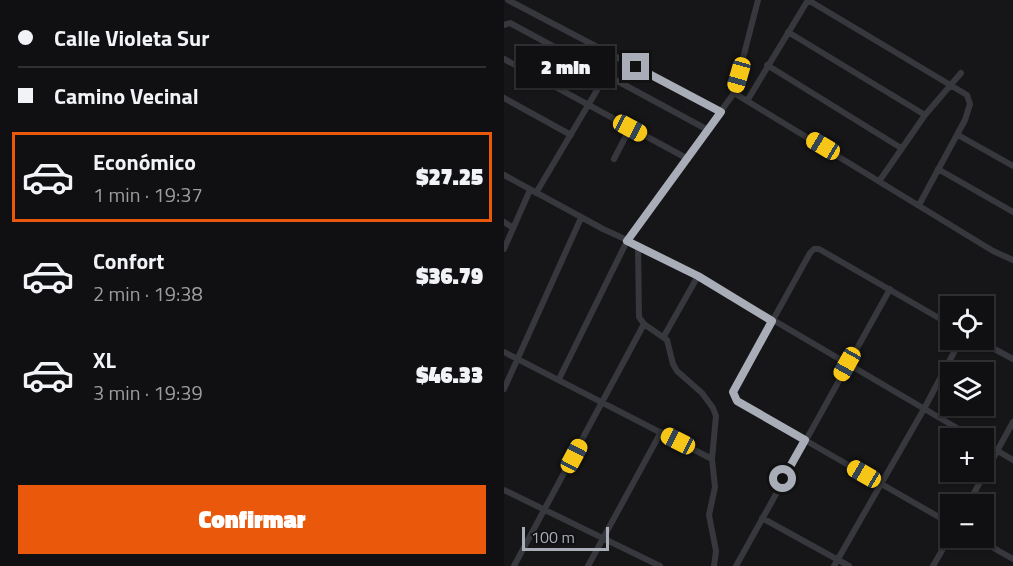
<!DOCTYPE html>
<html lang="es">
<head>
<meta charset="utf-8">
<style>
	body { margin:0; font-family:"Titillium Web",sans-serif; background:#1e1e20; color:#f1f3f6; height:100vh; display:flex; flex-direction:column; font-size:22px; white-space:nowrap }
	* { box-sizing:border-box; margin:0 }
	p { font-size:20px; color:#9c9d9f }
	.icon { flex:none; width:33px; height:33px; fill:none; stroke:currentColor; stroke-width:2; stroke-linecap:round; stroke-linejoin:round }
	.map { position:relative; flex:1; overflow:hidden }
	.details { display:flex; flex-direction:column; background:#101012; width:504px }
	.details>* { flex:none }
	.banner { display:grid; align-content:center; height:132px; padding:0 18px; background:#101012 }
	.tools { position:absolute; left:436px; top:296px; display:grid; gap:12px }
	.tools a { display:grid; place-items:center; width:54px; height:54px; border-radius:0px; background:#101012; box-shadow:0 2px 4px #0004,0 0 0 2px #303032; font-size:30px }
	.scale { position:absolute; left:18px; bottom:15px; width:87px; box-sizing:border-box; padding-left:6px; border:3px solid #a8adb8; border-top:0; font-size:16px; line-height:21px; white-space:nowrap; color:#a8adb8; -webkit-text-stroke:4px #111113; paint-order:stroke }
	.end { position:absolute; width:27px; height:27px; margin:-14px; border:8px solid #a8adb8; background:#111; box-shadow:0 0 0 3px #111 }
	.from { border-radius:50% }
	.bubble { position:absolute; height:42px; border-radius:0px; background:#101012; box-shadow:0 2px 4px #0004,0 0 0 2px #303032; font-size:20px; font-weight:800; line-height:42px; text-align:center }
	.car { position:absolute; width:18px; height:36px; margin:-18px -9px; border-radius:8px; box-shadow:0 0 4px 2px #0007; background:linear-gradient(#f5c518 24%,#345 0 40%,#f5c518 0 76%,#345 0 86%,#f5c518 0) }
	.banner b { display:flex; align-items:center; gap:21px; height:57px; font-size:22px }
	.banner b+b { border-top:2px solid #303032 }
	.banner i { width:15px; height:15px; background:#f1f3f6 }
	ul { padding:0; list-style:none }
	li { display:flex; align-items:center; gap:18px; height:90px; margin:0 12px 9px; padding:0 6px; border:3px solid transparent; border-radius:0px }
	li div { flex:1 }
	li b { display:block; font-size:22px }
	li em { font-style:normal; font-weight:800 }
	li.on { border-color:#ea580c }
	li>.icon { width:54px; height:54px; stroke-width:1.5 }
	.button { display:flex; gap:12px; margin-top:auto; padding:12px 18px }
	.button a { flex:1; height:69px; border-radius:0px; background:#ea580c; color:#fff; font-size:24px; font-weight:800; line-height:69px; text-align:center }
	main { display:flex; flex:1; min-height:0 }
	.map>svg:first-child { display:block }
</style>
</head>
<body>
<main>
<section class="details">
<div class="banner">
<b><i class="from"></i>Calle Violeta Sur</b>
<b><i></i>Camino Vecinal</b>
</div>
<ul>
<li class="on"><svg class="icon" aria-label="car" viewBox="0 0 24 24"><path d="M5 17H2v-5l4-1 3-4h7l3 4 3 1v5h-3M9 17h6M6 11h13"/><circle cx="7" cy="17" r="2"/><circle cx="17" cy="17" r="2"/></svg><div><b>Económico</b><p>1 min · 19:37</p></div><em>$27.25</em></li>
<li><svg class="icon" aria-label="car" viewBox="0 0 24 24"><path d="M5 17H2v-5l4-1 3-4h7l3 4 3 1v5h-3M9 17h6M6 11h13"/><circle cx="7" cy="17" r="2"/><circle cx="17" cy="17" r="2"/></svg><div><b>Confort</b><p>2 min · 19:38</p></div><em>$36.79</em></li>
<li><svg class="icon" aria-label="car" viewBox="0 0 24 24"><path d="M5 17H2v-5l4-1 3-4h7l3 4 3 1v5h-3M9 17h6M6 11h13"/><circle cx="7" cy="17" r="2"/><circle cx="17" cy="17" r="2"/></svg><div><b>XL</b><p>3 min · 19:39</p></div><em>$46.33</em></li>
</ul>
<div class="button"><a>Confirmar</a></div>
</section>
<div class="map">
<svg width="509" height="566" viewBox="0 0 509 566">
	<rect width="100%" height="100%" fill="#161618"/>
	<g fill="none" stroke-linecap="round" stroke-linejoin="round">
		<path stroke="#37383d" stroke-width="6" d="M4,0l213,112
			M304,0l159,95 3,9 -5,16 -46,85
			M0,25l6,-2 198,107
			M284,32l137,83
			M0,59l184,100
			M263,65l134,83
			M230,93l259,158 20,9
			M0,98l67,37
			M243,101l61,-101
			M454,135l55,31
			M110,159l16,-31
			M434,169l75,43
			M0,175l99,54 35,16 60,31 276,162
			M376,180l45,-65 36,-42
			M32,193l70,-118
			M0,222l9,6
			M134,245l1,72 5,7 23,16 6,24 4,7 25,22 11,15 3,8 -4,43 3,28 -6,28 7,36 -2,15
			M0,249l26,-59
			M447,325l-132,-76h-5l-4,4 -77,139 4,9 214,123
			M160,336l34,-60
			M472,339l37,20
			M0,352l208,107
			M55,379l68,-138 107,-148 24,-93
			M0,389l77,-171
			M480,443l29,17
			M0,490l156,76
			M464,504l45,-82
			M258,518l87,48
			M470,537l39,22
			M10,566l130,-242
			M84,566l73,-134
			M232,566l154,-277
			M330,566l90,-157 37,-70
			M429,566l18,-31"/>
	</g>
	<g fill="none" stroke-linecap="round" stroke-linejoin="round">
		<path stroke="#a8adb8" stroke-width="8" d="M132,67l85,45 -94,129 71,35 74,45 -39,71 4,9 68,39 -22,39"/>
	</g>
</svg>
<div class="tools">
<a><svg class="icon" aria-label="locate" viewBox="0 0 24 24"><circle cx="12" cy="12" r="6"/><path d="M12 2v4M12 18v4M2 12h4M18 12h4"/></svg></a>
<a><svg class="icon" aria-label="layers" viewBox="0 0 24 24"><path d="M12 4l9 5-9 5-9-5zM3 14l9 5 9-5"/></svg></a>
<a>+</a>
<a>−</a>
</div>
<div class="scale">100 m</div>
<i class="end from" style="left:279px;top:479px"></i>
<i class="end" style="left:132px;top:67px"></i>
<div class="bubble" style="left:12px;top:46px;width:99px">2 min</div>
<i class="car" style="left:235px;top:75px;rotate:196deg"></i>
<i class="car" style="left:126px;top:128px;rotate:118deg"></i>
<i class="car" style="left:319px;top:146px;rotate:301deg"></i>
<i class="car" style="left:343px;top:364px;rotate:209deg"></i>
<i class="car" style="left:174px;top:441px;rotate:297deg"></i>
<i class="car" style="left:70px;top:456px;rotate:28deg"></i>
<i class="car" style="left:360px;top:474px;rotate:300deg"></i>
</div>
</main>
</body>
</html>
